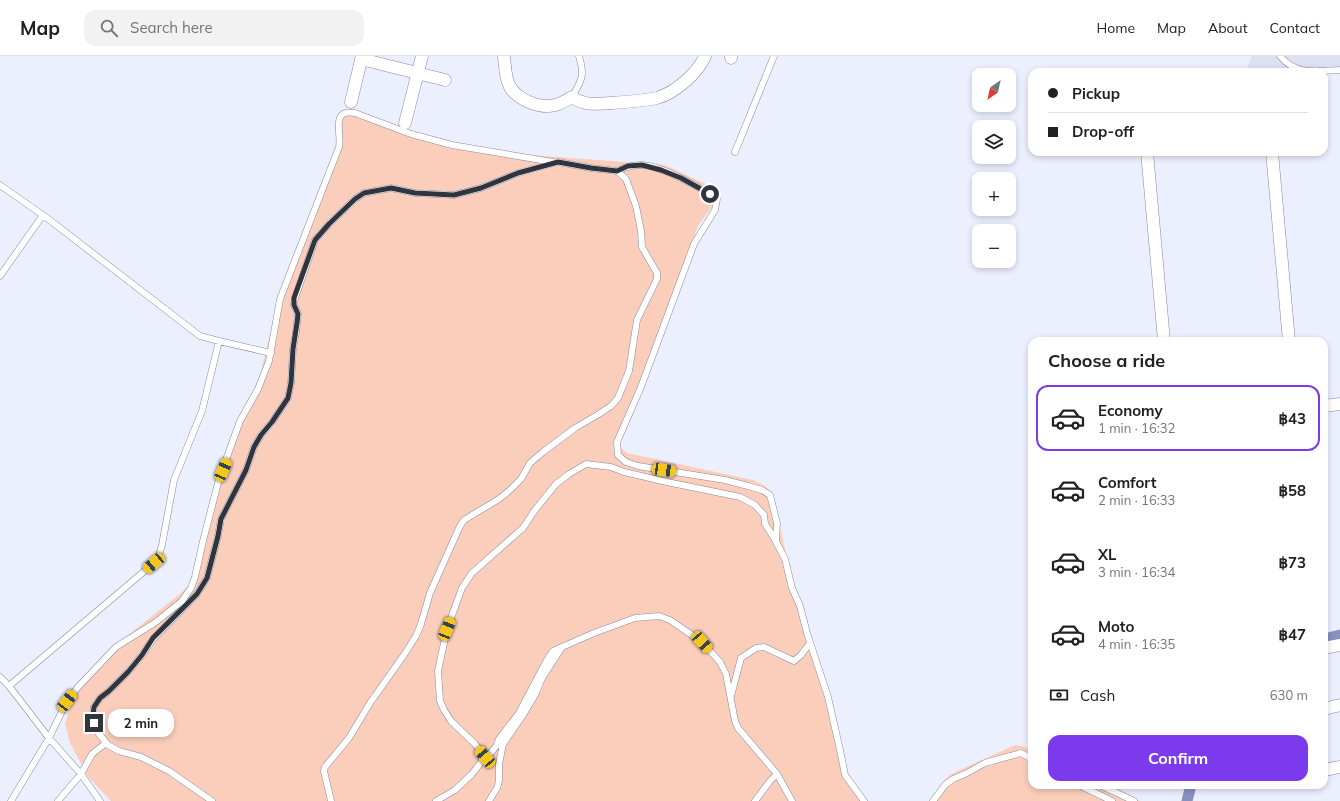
<!DOCTYPE html>
<html lang="en">
<head>
<meta charset="utf-8">
<style>
	body { margin:0; font-family:Mulish,sans-serif; background:#f2f2f2; color:#202124; height:100vh; display:flex; flex-direction:column; font-size:15px; white-space:nowrap }
	* { box-sizing:border-box; margin:0 }
	p { font-size:13px; color:#757577 }
	.icon { flex:none; width:22px; height:22px; fill:none; stroke:currentColor; stroke-width:2; stroke-linecap:round; stroke-linejoin:round }
	.map { position:relative; flex:1; overflow:hidden }
	.drawer { position:absolute; left:1028px; top:281px; width:300px; height:452px; display:flex; flex-direction:column; background:#fff; border-radius:12px; box-shadow:0 2px 6px #0003 }
	.drawer>* { flex:none }
	.banner { position:absolute; left:1028px; top:12px; width:300px; height:88px; border-radius:12px; box-shadow:0 2px 6px #0003; display:grid; align-content:center; height:88px; padding:0 20px; background:#fff }
	.needle { width:26px; rotate:214deg }
	.controls { position:absolute; left:972px; top:12px; display:grid; gap:8px }
	.controls a { display:grid; place-items:center; width:44px; height:44px; border-radius:8px; background:#fff; box-shadow:0 2px 6px #0003; font-size:20px }
	.end { position:absolute; width:18px; height:18px; margin:-9px; border:5px solid #32343d; background:#fff; box-shadow:0 0 0 2px #fff }
	.from { border-radius:50% }
	.bubble { position:absolute; height:28px; border-radius:12px; background:#fff; box-shadow:0 2px 6px #0003; font-size:13px; font-weight:700; line-height:28px; text-align:center }
	.car { position:absolute; width:12px; height:24px; margin:-12px -6px; border-radius:5px; box-shadow:0 0 3px 1px #0007; background:linear-gradient(#f5c518 24%,#345 0 40%,#f5c518 0 76%,#345 0 86%,#f5c518 0) }
	.banner b { display:flex; align-items:center; gap:14px; height:38px; font-size:15px }
	.banner b+b { border-top:1px solid #e0e0e0 }
	.banner i { width:10px; height:10px; background:#202124 }
	ul { padding:0; list-style:none }
	li { display:flex; align-items:center; gap:12px; height:66px; margin:0 8px 6px; padding:0 12px; border:2px solid transparent; border-radius:12px }
	li div { flex:1 }
	li b { display:block; font-size:15px }
	li em { font-style:normal; font-weight:700 }
	li.current { border-color:#7c3aed }
	li>.icon { width:36px; height:36px; stroke-width:1.5 }
	h2 { padding:0 20px; font-size:18px; line-height:48px }
	.pay { display:flex; align-items:center; gap:10px; height:44px; padding:0 20px; font-size:15px }
	.pay p { margin-inline-start:auto }
	.action { display:flex; gap:8px; margin-top:auto; padding:8px 20px }
	.action a { flex:1; height:46px; border-radius:12px; background:#7c3aed; color:#fff; font-size:16px; font-weight:700; line-height:46px; text-align:center }
	header { display:flex; align-items:center; gap:24px; box-sizing:border-box; height:56px; padding:0 20px; background:#fff; border-bottom:1px solid #e0e0e0 }
	header strong { font-size:19px }
	nav { display:flex; gap:22px; margin-inline-start:auto; font-size:14px }
	.search { width:280px; height:36px; background:#f2f2f2; display:flex; align-items:center; gap:10px; box-sizing:border-box; padding:0 14px; border-radius:12px; color:#757577; font-size:15px }
	.map>svg:first-child { display:block }
</style>
</head>
<body>
<header>
<strong>Map</strong>
<div class="search"><svg class="icon" aria-label="search" viewBox="0 0 24 24"><circle cx="10" cy="10" r="6"/><path d="M15 15l6 6"/></svg>Search here</div>
<nav><a>Home</a><a>Map</a><a>About</a><a>Contact</a></nav>
</header>
<div class="map">
<svg width="1340" height="745" viewBox="0 0 1340 745">
	<rect width="100%" height="100%" fill="#eceffe"/>
	<path fill="#dce0f3" d="M1252,0h88v17l-16,1v-2h-78z"/>
	<path fill="#fbcebb" d="M354,59l83,27 94,13 134,10 43,20 8,8 -1,9 -17,24 -79,213 2,9 6,5 126,27 12,6 8,10 19,84 44,137 5,42 17,32 10,10h-757l-23,-24 -18,-34 -5,-19 10,-32 36,-43 70,-56 12,-13 9,-43 46,-134 12,-27 17,-70 61,-157 1,-24 4,-9z
		M1015,689l10,2 7,4v34h73l35,16h-209l13,-21 7,-6z"/>
	<g fill="none" stroke-linecap="round" stroke-linejoin="round">
		<path stroke="#8991c0" stroke-width="11" d="M1324,583l16,-4
			M1187,745l4,-16"/>
		<defs>
			<path id="lane" d="M1280,0c16,20 37,15 60,14
				M572,41c10,-17 13,-21 7,-41
				M735,96l39,-96
				M617,115c8,-4 15,-6 24,-6 20,0 60,23 76,34l-2,11 -21,34 -53,143 -24,55 1,13 8,7 12,4 87,14 23,6 14,4 8,5 7,28 -1,18
				M0,129l47,33 153,118 19,5 -17,70 -28,69 -12,65 -3,10 -5,8 -145,123
				M0,220l43,-61
				M219,285l52,12
				M0,621l9,9 40,52 32,36 19,27
				M731,640l10,-38 15,-10 8,-1 30,14 7,-6 9,-12
				M497,689l6,-1 20,-29 12,-20 7,-17 20,-31
				M1079,729l33,16
				M1100,729l34,16
				M11,745l38,-63 18,-37 11,-14 38,-40 40,-25 26,-21 9,-13 4,-11 8,-36 16,-62 21,-58 18,-32 11,-28 11,-62 59,-152c3,-13 -9,-39 16,-34l56,21 41,11 101,17
				M58,745l23,-27 11,-20 14,-11
				M212,745l-43,-30 -28,-14 -22,-6 -11,-6 -9,-11 -5,-11 -1,-8 1,-8 6,-9 9,-7 19,-19 14,-17 11,-16 44,-45 10,-16 11,-42 3,-17 25,-49 8,-23 7,-12 11,-13 16,-24 3,-15 2,-34 3,-17 2,-18 -4,-9 1,-7 20,-58 14,-16 26,-25 9,-6 27,-5 24,5 39,2 27,-7 37,-15 40,-11 33,6 26,3 9,8 10,27 5,25 1,16 15,26v6l-20,41 -8,51 -11,27 -7,8 -12,8 -24,14 -32,24 -13,11 -9,16 -11,11 -11,9 -35,21 -4,6 -30,67 -9,31 -5,12 -12,19 -34,48 -21,35 -24,29 -1,4 7,30
				M436,745l19,-11 17,-16 13,-17
				M489,745l8,-13 2,-7v-17l4,-20
				M755,745l15,-20 7,-7
				M792,745l-15,-27 -39,-46 -3,-7 -9,-47 -6,-12 -18,-20 -32,-22 -11,-4 -24,2 -41,15 -41,18 -6,9 -28,53 -20,26 -2,6 -7,9 -5,3 -10,-13 -24,-23 -7,-11 -4,-9 -2,-30 9,-42 15,-41 10,-15 51,-45 12,-18 21,-26 13,-10 17,-10 25,3 13,5 43,10 73,15 15,8 9,10 1,9 8,12 12,23 7,29 8,18 7,27 21,64 12,53 5,25 19,26
				M933,745l12,-16 8,-6 14,-6 18,-10 36,-10 11,6"/>
			<path id="street" d="M504,0c1,10 1,22 6,31 8,13 30,22 45,18 6,-1 12,-5 17,-8 13,9 24,7 39,6 15,-1 31,-2 46,-5 18,-5 41,-25 48,-42
				M731,2v-2
				M361,3l84,21
				M351,46l11,-46
				M405,67l17,-67
				M1147,96l17,189
				M1272,96l17,189
				M1324,350l16,-2
				M1324,592l16,-3
				M1324,653l16,-4
				M1324,714l16,-3"/>
		</defs>
		<use href="#lane" stroke="#8589a0" stroke-width="7"/>
		<use href="#street" stroke="#8589a0" stroke-width="13"/>
		<use href="#lane" stroke="#fff" stroke-width="6"/>
		<use href="#street" stroke="#fff" stroke-width="12"/>
	</g>
	<g fill="none" stroke-linecap="round" stroke-linejoin="round">
		<path stroke="#32343d" stroke-width="5" d="M94,667l-1,-8 1,-8 6,-9 9,-7 19,-19 14,-17 11,-17 44,-44 10,-16 11,-42 3,-17 25,-49 8,-23 7,-12 11,-13 16,-24 3,-15 2,-34 4,-26 1,-9 -4,-9v-7l21,-58 14,-16 26,-25 9,-6 27,-5 24,5 39,2 27,-7 37,-15 40,-11 33,6 26,3 11,-5 14,-1 19,5 20,8 29,16"/>
	</g>
</svg>
<div class="controls">
<a><svg class="needle" viewBox="-14 -14 28 28"><path d="M0-13l5 13h-10z" fill="#e53935"/><path d="M0 13l5-13h-10z" fill="#757577"/></svg></a>
<a><svg class="icon" aria-label="layers" viewBox="0 0 24 24"><path d="M12 4l9 5-9 5-9-5zM3 14l9 5 9-5"/></svg></a>
<a>+</a>
<a>−</a>
</div>
<i class="end from" style="left:710px;top:138px"></i>
<i class="end" style="left:94px;top:667px"></i>
<div class="bubble" style="left:108px;top:653px;width:66px">2 min</div>
<i class="car" style="left:223px;top:414px;rotate:23deg"></i>
<i class="car" style="left:664px;top:414px;rotate:98deg"></i>
<i class="car" style="left:154px;top:507px;rotate:230deg"></i>
<i class="car" style="left:447px;top:573px;rotate:22deg"></i>
<i class="car" style="left:702px;top:586px;rotate:138deg"></i>
<i class="car" style="left:67px;top:645px;rotate:37deg"></i>
<i class="car" style="left:485px;top:701px;rotate:320deg"></i>
<div class="banner">
<b><i class="from"></i>Pickup</b>
<b><i></i>Drop-off</b>
</div>
<section class="drawer">
<h2>Choose a ride</h2>
<ul>
<li class="current"><svg class="icon" aria-label="car" viewBox="0 0 24 24"><path d="M5 17H2v-5l4-1 3-4h7l3 4 3 1v5h-3M9 17h6M6 11h13"/><circle cx="7" cy="17" r="2"/><circle cx="17" cy="17" r="2"/></svg><div><b>Economy</b><p>1 min · 16:32</p></div><em>฿43</em></li>
<li><svg class="icon" aria-label="car" viewBox="0 0 24 24"><path d="M5 17H2v-5l4-1 3-4h7l3 4 3 1v5h-3M9 17h6M6 11h13"/><circle cx="7" cy="17" r="2"/><circle cx="17" cy="17" r="2"/></svg><div><b>Comfort</b><p>2 min · 16:33</p></div><em>฿58</em></li>
<li><svg class="icon" aria-label="car" viewBox="0 0 24 24"><path d="M5 17H2v-5l4-1 3-4h7l3 4 3 1v5h-3M9 17h6M6 11h13"/><circle cx="7" cy="17" r="2"/><circle cx="17" cy="17" r="2"/></svg><div><b>XL</b><p>3 min · 16:34</p></div><em>฿73</em></li>
<li><svg class="icon" aria-label="car" viewBox="0 0 24 24"><path d="M5 17H2v-5l4-1 3-4h7l3 4 3 1v5h-3M9 17h6M6 11h13"/><circle cx="7" cy="17" r="2"/><circle cx="17" cy="17" r="2"/></svg><div><b>Moto</b><p>4 min · 16:35</p></div><em>฿47</em></li>
</ul>
<div class="pay"><svg class="icon" aria-label="cash" viewBox="0 0 24 24"><path d="M3 7h18v10H3z"/><circle cx="12" cy="12" r="2"/></svg>Cash<p>630 m</p></div>
<div class="action"><a>Confirm</a></div>
</section>
</div>
</body>
</html>
